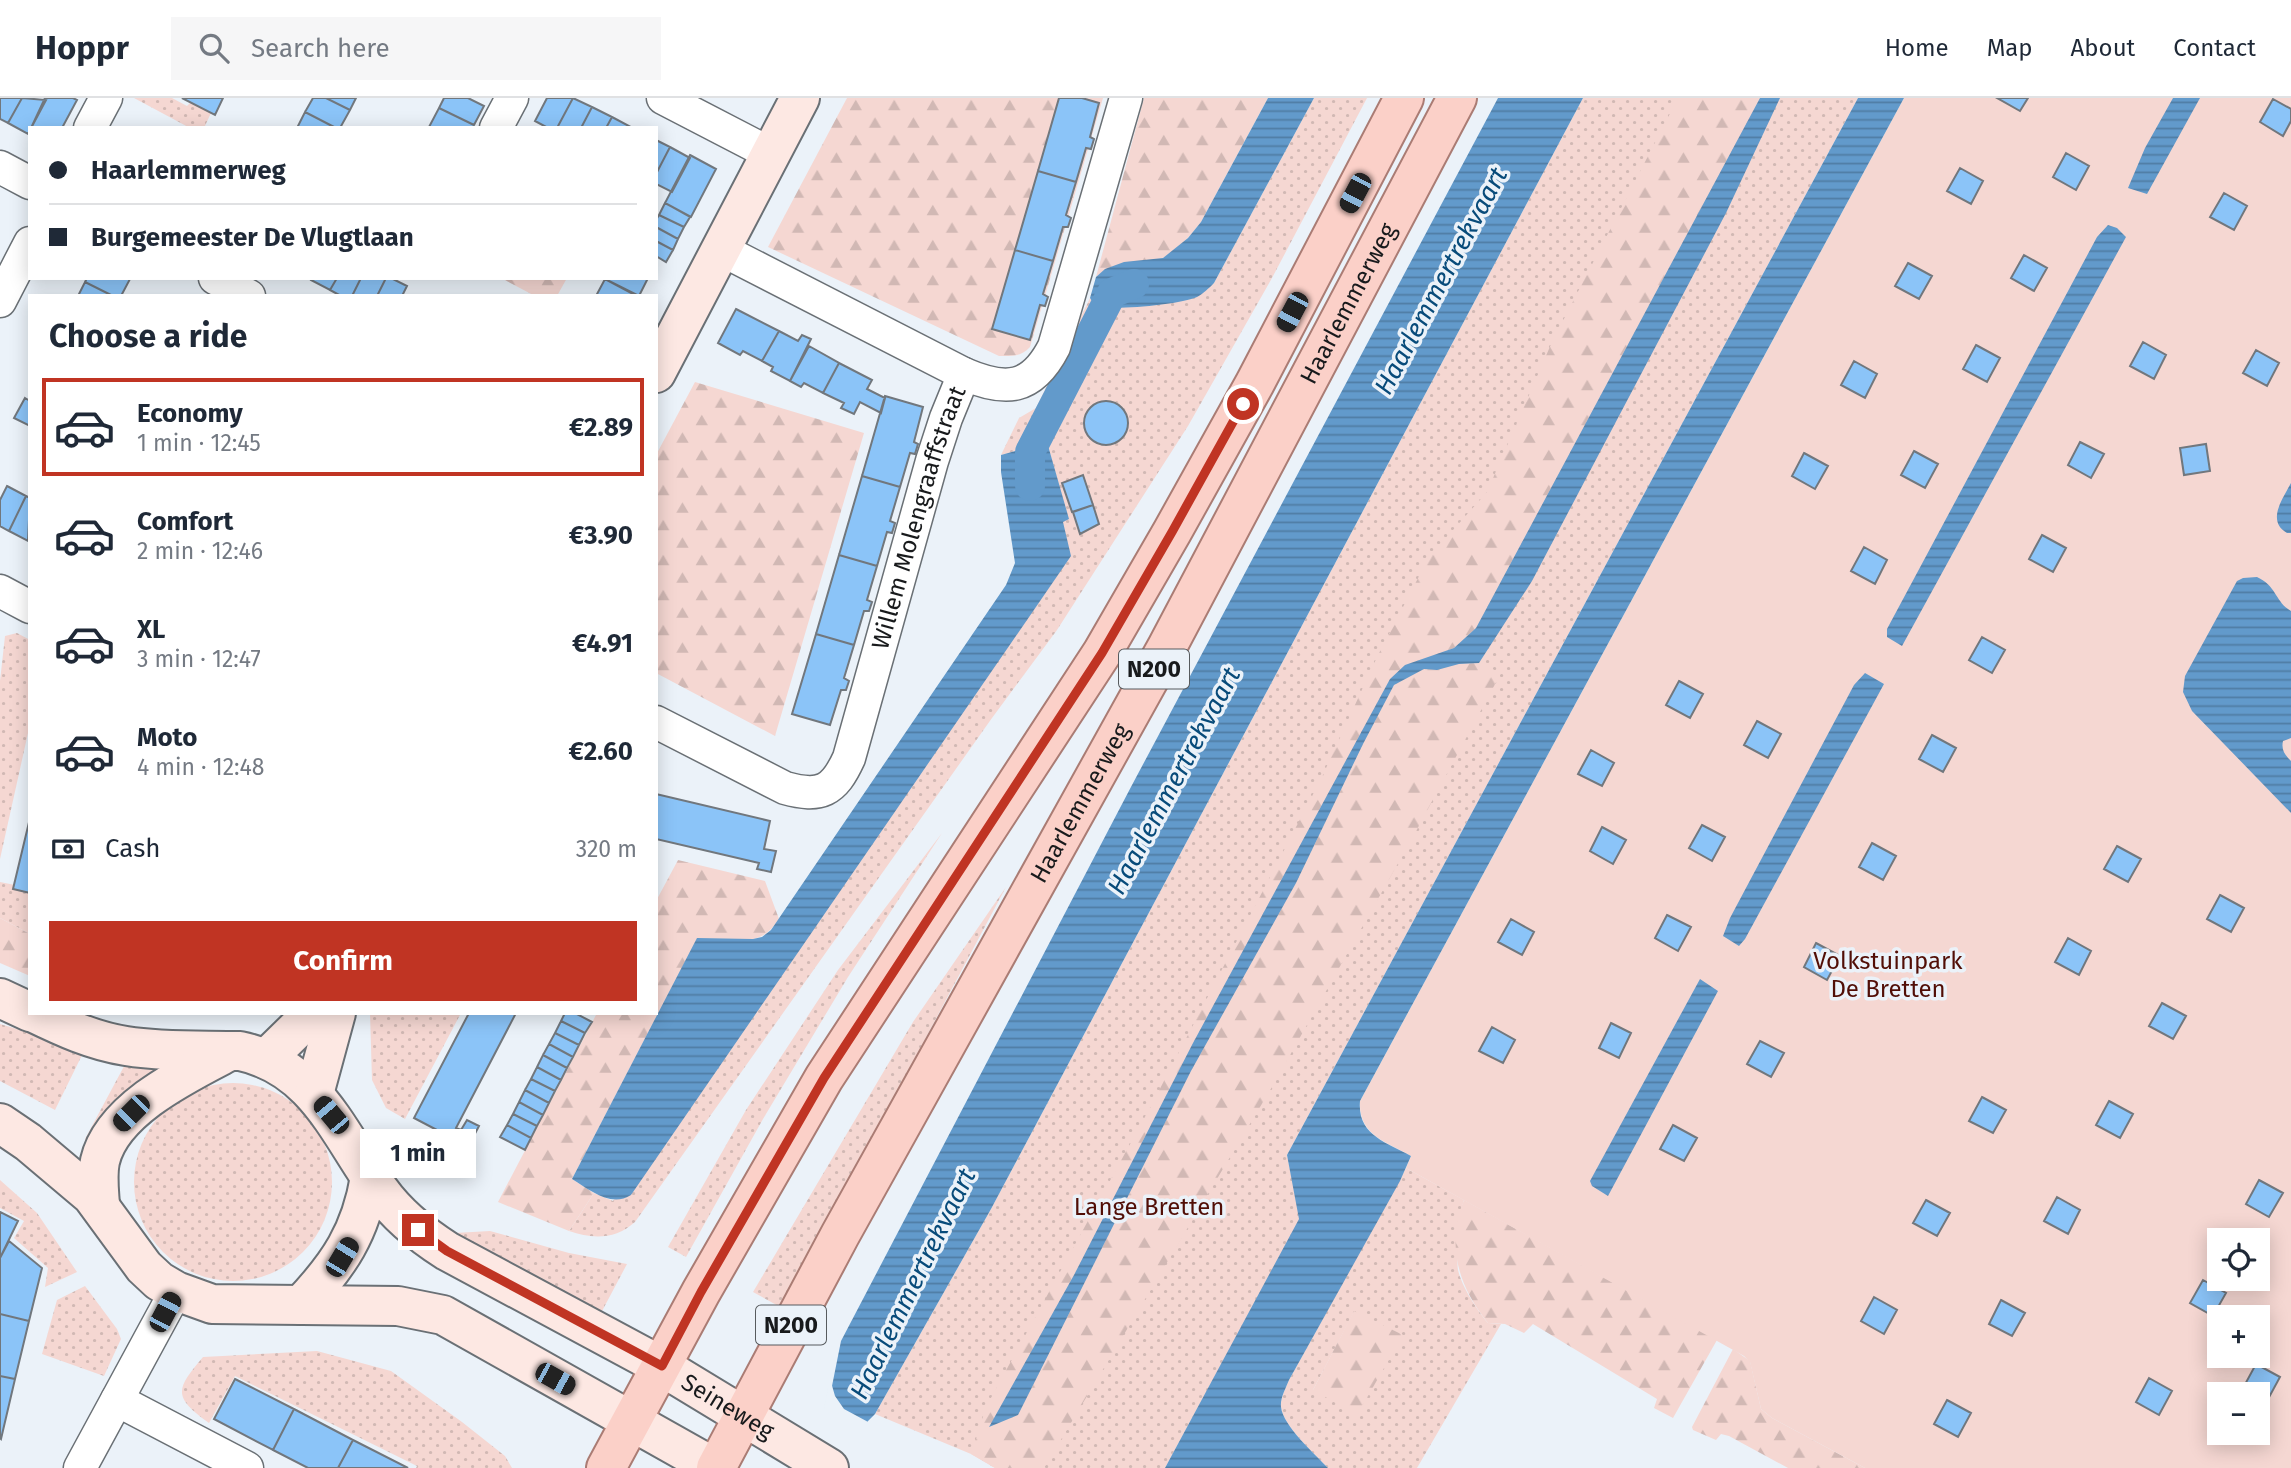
<!DOCTYPE html>
<html lang="en">
<head>
<meta charset="utf-8">
<style>
	body { margin:0; font-family:"Fira Sans",sans-serif; background:#f6f6f7; color:#1f2937; height:100vh; display:flex; flex-direction:column; font-size:26px; white-space:nowrap }
	* { box-sizing:border-box; margin:0 }
	p { font-size:23px; color:#747a83 }
	.icon { flex:none; width:38px; height:38px; fill:none; stroke:currentColor; stroke-width:2; stroke-linecap:round; stroke-linejoin:round }
	.map { position:relative; flex:1; overflow:hidden }
	.panel { position:absolute; left:28px; top:196px; width:630px; height:721px; display:flex; flex-direction:column; background:#fff; border-radius:0px; box-shadow:0 4px 18px #0003 }
	.panel>* { flex:none }
	.hud { position:absolute; left:28px; top:28px; width:630px; height:154px; border-radius:0px; box-shadow:0 4px 18px #0003; display:grid; align-content:center; height:154px; padding:0 21px; background:#fff }
	.fabs { position:absolute; left:2207px; top:1130px; display:grid; gap:14px }
	.fabs a { display:grid; place-items:center; width:63px; height:63px; border-radius:0px; background:#fff; box-shadow:0 4px 18px #0003; font-size:35px }
	.end { position:absolute; width:32px; height:32px; margin:-16px; border:9px solid #c03423; background:#fff; box-shadow:0 0 0 4px #fff }
	.from { border-radius:50% }
	.bubble { position:absolute; height:49px; border-radius:0px; background:#fff; box-shadow:0 4px 18px #0003; font-size:23px; font-weight:700; line-height:49px; text-align:center }
	.car { position:absolute; width:21px; height:42px; margin:-21px -10px; border-radius:9px; box-shadow:0 0 5px 2px #0007; background:linear-gradient(#222 24%,#8ab4d8 0 40%,#222 0 76%,#8ab4d8 0 86%,#222 0) }
	.hud b { display:flex; align-items:center; gap:24px; height:66px; font-size:26px }
	.hud b+b { border-top:2px solid #e0e1e3 }
	.hud i { width:18px; height:18px; background:#1f2937 }
	ul { padding:0; list-style:none }
	li { display:flex; align-items:center; gap:21px; height:98px; margin:0 14px 10px; padding:0 7px; border:4px solid transparent; border-radius:0px }
	li div { flex:1 }
	li b { display:block; font-size:26px }
	li em { font-style:normal; font-weight:700 }
	li.active { border-color:#c03423 }
	li>.icon { width:63px; height:63px; stroke-width:1.5 }
	h2 { padding:0 21px; font-size:32px; line-height:84px }
	.pay { display:flex; align-items:center; gap:18px; height:77px; padding:0 21px; font-size:26px }
	.pay p { margin-inline-start:auto }
	.action { display:flex; gap:14px; margin-top:auto; padding:14px 21px }
	.action a { flex:1; height:80px; border-radius:0px; background:#c03423; color:#fff; font-size:28px; font-weight:700; line-height:80px; text-align:center }
	header { display:flex; align-items:center; gap:42px; box-sizing:border-box; height:98px; padding:0 35px; background:#fff; border-bottom:2px solid #e0e1e3 }
	header strong { font-size:33px }
	nav { display:flex; gap:38px; margin-inline-start:auto; font-size:24px }
	.search { width:490px; height:63px; background:#f6f6f7; display:flex; align-items:center; gap:18px; box-sizing:border-box; padding:0 24px; border-radius:0px; color:#747a83; font-size:26px }
	.map>svg:first-child { display:block }
</style>
</head>
<body>
<header>
<strong>Hoppr</strong>
<div class="search"><svg class="icon" aria-label="search" viewBox="0 0 24 24"><circle cx="10" cy="10" r="6"/><path d="M15 15l6 6"/></svg>Search here</div>
<nav><a>Home</a><a>Map</a><a>About</a><a>Contact</a></nav>
</header>
<div class="map">
<svg width="2291" height="1370" viewBox="0 0 2291 1370">
	<defs>
		<pattern id="grass-dots" width="8" height="8" patternUnits="userSpaceOnUse" patternTransform="scale(1.75)"><rect width="8" height="8" fill="#f5d7d2"/><path d="M2 2h.1M6 6h.1" fill="none" stroke="#d1b8b4" stroke-width="1.8" stroke-linecap="round"/></pattern>
		<pattern id="forest-firs" width="22" height="20" patternUnits="userSpaceOnUse" patternTransform="scale(1.75)"><rect width="22" height="20" fill="#f5d7d2"/><path d="M5 1l3.5 6h-7zM16 11l3.5 6h-7z" fill="#d1b8b4"/></pattern>
		<pattern id="water-rules" width="6" height="5" patternUnits="userSpaceOnUse" patternTransform="scale(1.75)"><rect width="6" height="5" fill="#629acb"/><path d="M0 2.5h6" fill="none" stroke="#507da4"/></pattern>
	</defs>
	<rect width="100%" height="100%" fill="#ebf2f9"/>
	<path fill="url(#grass-dots)" fill-rule="evenodd" d="M134,0h38l15,8 4,-4 20,11 -7,15h-14z
		M1314,0h53l-95,180 -84,148 -131,204 -65,88 -357,504c-20,18 -43,17 -66,9l25,-38 19,8 450,-680 5,-2 -21,-77 -46,13 18,-37 17,-10 54,-110 4,6 9,3 74,-5 37,-19z
		M1583,0h275l-571,1057 13,64 -135,249h-170l-24,-14 -96,-40 116,-205z
		M17,535l13,7v84l-30,135v-178l5,-45z
		M942,735l-94,144 -85,142 -77,138 -18,-10 78,-137 92,-140z
		M0,784l30,6v46l-30,-16z
		M1006,789l-224,421 -29,-16 160,-270z
		M370,915h91l-56,106 -19,-11 -14,-28z
		M0,926l85,25 -30,61 -55,-29z
		M129,959l48,3 -86,86 -6,-7z
		M134 1084a99 99 0 1 1 198 0a99 99 0 1 1-198 0Z
		M1406,1070l58,32c-5,13 -8,57 -6,70 4,17 19,40 30,53l13,1 -84,144h-89c-13,-14 -45,-42 -47,-61 -1,-9 5,-19 8,-27zM1354,1214l48,23 -89,55z
		M0,1082l37,33 40,59 -32,15 3,-19 -34,-30 10,-17 -24,-13z
		M490,1133l79,22 58,11 -26,49 -164,-79z
		M85,1188l32,43 4,10 -17,37 -62,-22 15,-54z
		M317,1253l74,20 71,51 43,34 7,12h-96l1,-2 -182,-90 -26,47c-36,-26 -34,-33 -6,-66z"/>
	<path fill="url(#forest-firs)" d="M847,0h256l-73,249c-9,10 -19,9 -31,9l-231,-109z
		M1144,0h124l-67,124c-9,12 -27,33 -41,37 -24,5 -44,1 -64,18z
		M1678,0h82l-284,530 -22,20 -49,17 -15,14 -197,364 -119,232 -84,152 28,-12 173,-344 105,-188 67,-139 31,-59 30,-16 13,1 22,-6 20,-1 22,10 -87,162 -142,252 -228,381h-49l-24,-14 15,-47 166,-303 169,-325 56,-122 52,-100 58,-65 65,-150z
		M501,180h66l-10,18h-22z
		M695,284l169,51 -89,303 -119,-63v-218z
		M678,762l87,21 14,38c-8,11 -13,17 -26,20h-56l-125,240 22,14 -25,38 -71,-29 99,-189h59v-112z
		M0,820l30,16v42l-30,-13z
		M1464,1102l253,140 -44,78 -19,-10 3,-9 -124,-75 -9,9 -19,-9 -17,-1c-30,-37 -42,-78 -24,-123z
		M1354,1213l49,24 -46,80 -44,-25z
		M1733,1251l17,12 11,48 11,9 93,50h-77l-59,-32 -8,-2 -5,6 -23,-10 -1,-3z"/>
	<path fill="#f5d7d2" fill-rule="evenodd" d="M1904,0h387v1370h-426l-93,-50 -11,-9 -11,-47 -6,-6 -338,-188 5,-12c-25,-14 -53,-21 -51,-55zM2219,1143h39v38h-39zM2219,1220h39v38h-39zM2219,1297h39v38h-39z"/>
	<path fill="url(#water-rules)" d="M1268,0h46l-100,185c-5,5 -11,11 -17,14 -14,7 -78,13 -94,10 -6,-1 -10,-4 -13,-9l6,-21 9,-8 19,-7 39,-4 25,-20 13,-16z
		M1498,0h85l-592,1111 -116,205 -7,7 -27,47 -14,-57 14,-70 291,-556z
		M1760,0h20l-54,115 -194,368 -53,82 -20,1 -22,6 -13,-1 -30,16 -31,59 -67,139 -105,188 -173,344 -29,12 85,-152 119,-232 197,-364 15,-14 49,-17 22,-20z
		M1858,0h46l-544,1003c-3,34 26,41 51,55l-11,25 -111,199c-3,8 -9,18 -8,27 2,19 34,47 47,61h-163l134,-249 -12,-64z
		M2173,0h27l-53,96 -19,-6 17,-40z
		M2108,127l9,3 9,9 -224,409 -15,-9v-8l210,-392z
		M1047,344l22,77 -6,3 8,34 -440,639c-20,13 -41,-5 -59,-16l125,-241 56,1 9,-2 9,-7 235,-345 9,-22 -14,-91v-17z
		M2291,385v50h-4c-21,-12 -4,-35 4,-50z
		M2257,479c20,9 18,25 34,34v127l-8,3c-2,9 2,14 8,20v52l-99,-102 -9,-19 2,-16 52,-95 6,-3z
		M1865,575l19,11 -139,255 -6,7 -16,-10 7,-18 124,-233z
		M1700,881l18,12 -110,205 -16,-10 -2,-5z"/>
	<path fill="#ebf2f9" d="M831,1284l4,14 9,13 26,14 -25,45 -52,-2 31,-57 4,-21z"/>
	<g fill="none" stroke-linecap="round" stroke-linejoin="round">
		<path stroke="#629acb" stroke-width="30" d="M1030,388v-34l82,-159 22,-9"/>
	</g>
	<path fill="#8bc4f8" stroke="#71777d" stroke-width="2" d="M0,0h22l-14,25 -8,-4z
		M22,0l24,2 -18,34 -20,-11z
		M45,0h28l4,2 -15,28h-31z
		M182,0h41l-8,17z
		M313,0h13l24,12 -10,18h-4l-31,-16z
		M326,0h30l-6,12z
		M444,0h24l16,8 -10,19 -35,-17z
		M547,0h26l-16,30h-9l-13,-7z
		M573,0l19,9 -11,21h-24z
		M1059,0h23l17,5 -9,34 4,2 -3,10 -5,-1 -10,34 -38,-11z
		M1997,0h31l-8,13z
		M2273,1l18,10v12l-8,15 -23,-14z
		M592,9l20,10 -6,11h-25z
		M439,10l35,17 -2,3 -43,-1z
		M305,14l31,16h-39z
		M612,19l19,10v1h-25z
		M656,42l14,7 -14,27z
		M670,49l20,11 -18,34 -16,-8v-10z
		M2066,55l23,13 -13,24 -23,-13z
		M690,57l26,14 -25,48 -26,-14z
		M1960,70l23,13 -12,23 -24,-13z
		M1038,73l38,11 -10,33 5,3 -3,9h-5l-10,34 -38,-11z
		M2224,95l23,13 -13,24 -24,-13z
		M665,105l25,14 -6,10 -25,-12z
		M659,117l25,12 -6,12 -22,-12v-7z
		M656,129l22,12 -5,11 -17,-9z
		M656,143l17,9 -7,12 -10,-6z
		M1015,152l38,11 -10,33 5,3 -3,9 -5,-1 -10,35 -38,-11z
		M2024,157l23,13 -13,23 -23,-13z
		M1908,165l24,13 -13,23 -24,-13z
		M87,180h41l2,1 -9,17h-8l-28,-14z
		M312,180h25l-7,12 -19,-10z
		M337,180h24l-9,18h-11l-11,-6z
		M361,180h25l-9,18h-25z
		M386,180h5l16,8 -5,10h-25z
		M648,180l-9,18 -34,-17v-1z
		M605,181l32,17h-41z
		M85,184l28,14h-35z
		M736,211l43,22 -17,30 -19,-10 -3,4 -22,-12z
		M779,233l19,10 4,-6 9,4 -21,42 -19,-10 2,-4 -11,-6z
		M2143,244l23,13 -12,24 -24,-13z
		M1976,247l24,13 -13,24 -24,-13z
		M809,248l30,17 -16,30 -19,-10 -3,4 -11,-6z
		M2256,252l23,13 -12,23 -24,-13z
		M1854,263l23,13 -12,24 -24,-13z
		M839,265l33,17 -5,9 18,9 -4,15 -21,-11 -6,12 -13,-6 3,-5 -21,-10z
		M885,298l38,11 -9,35 4,2 -3,10 -5,-1 -10,34 -38,-11z
		M25,300l5,3v25l-16,-8z
		M1084 325a22 22 0 1 1 44 0a22 22 0 1 1-44 0Z
		M2080,344l24,12 -13,24 -23,-13z
		M2206,346l4,27 -26,4 -4,-27z
		M1914,353l24,13 -13,24 -24,-13z
		M1804,355l24,13 -13,23 -23,-13z
		M1083,377l10,30 -21,7 -10,-29z
		M862,378l38,11 -10,34 5,2 -3,10 -5,-1 -10,34 -38,-11z
		M7,388l19,10 -17,35 -9,-5v-26z
		M26,398l4,2 -2,43 -19,-10z
		M1093,407l6,19 -19,10 -7,-22z
		M2042,437l24,13 -13,24 -24,-13z
		M1864,449l23,13 -12,24 -24,-13z
		M839,457l38,11 -10,34 5,2 -3,9h-5l-10,34 -38,-11z
		M816,536l38,11 -10,33 5,3 -3,9h-5l-11,35 -38,-11z
		M1982,539l23,13 -13,23 -23,-13z
		M1679,583l24,13 -13,24 -24,-13z
		M1757,623l24,13 -13,24 -24,-13z
		M1932,637l24,13 -13,24 -24,-13z
		M1591,652l23,13 -12,23 -24,-12z
		M656,696l114,27 -6,28 12,2 -5,21 -14,-3 2,-6 -103,-24z
		M30,720v75l-17,-4z
		M1702,727l23,12 -13,24 -23,-13z
		M1602,729l24,13 -13,24 -23,-13z
		M1872,745l24,13 -13,24 -24,-13z
		M2117,748l24,13 -13,23 -24,-13z
		M2220,797l24,13 -13,24 -24,-13z
		M1667,817l24,12 -13,24 -23,-13z
		M1511,821l23,13 -12,23 -24,-13z
		M2068,840l23,13 -12,24 -24,-13z
		M1816,845l24,13 -13,24 -23,-13z
		M2162,905l24,13 -13,23 -24,-13z
		M469,915h47l-60,115 5,2 6,-10 12,6 -14,27 -13,-6 4,-7 -42,-22z
		M565,915h10l17,9 -7,11 -24,-12z
		M561,923l24,12 -6,12 -24,-12z
		M1611,925l20,10 -12,25 -20,-10z
		M1492,929l23,13 -12,23 -24,-12z
		M555,935l24,12 -6,12 -24,-13z
		M1760,943l24,12 -13,24 -24,-13z
		M549,946l24,13 -6,11 -24,-13z
		M543,957l24,13 -6,12 -24,-13z
		M537,969l24,13 -6,11 -24,-12z
		M531,981l24,12 -6,12 -24,-13z
		M525,992l24,13 -6,12 -24,-13z
		M1982,999l24,13 -13,23 -24,-12z
		M2109,1003l24,13 -13,24 -24,-13z
		M519,1004l24,13 -6,11 -24,-12z
		M513,1016l24,12 -6,12 -24,-13z
		M507,1027l24,13 -6,12 -25,-13z
		M1673,1027l24,13 -13,23 -24,-12z
		M2259,1082l24,13 -14,24 -23,-13z
		M2057,1099l23,13 -12,24 -24,-13z
		M1926,1102l24,13 -13,23 -24,-13z
		M0,1114l18,9 -18,37z
		M9,1143l33,27 -13,53 -29,-7v-56z
		M2203,1182l23,13 -13,23 -23,-13z
		M1874,1199l23,13 -13,24 -23,-13z
		M2001,1202l24,13 -13,23 -23,-12z
		M0,1216l29,7 -14,58 -15,-3z
		M2256,1266l24,13 -13,24 -24,-13z
		M0,1278l15,3 -14,60 -1,-1z
		M2149,1280l23,13 -13,24 -23,-13z
		M235,1281l59,30 -21,41 -59,-31z
		M1947,1302l24,13 -13,24 -24,-13z
		M294,1311l59,31 -15,28h-30l-35,-18z
		M353,1342l55,28h-70z"/>
	<g fill="none" stroke-linecap="round" stroke-linejoin="round">
		<defs>
			<g id="street">
				<path d="M663,0l108,56"/>
				<path d="M90,30l16,-30"/>
				<path d="M496,30l16,-30"/>
				<path d="M0,69l30,16"/>
				<path d="M720,151l244,125"/>
				<path d="M215,180l34,18"/>
				<path d="M0,203l30,-58"/>
				<path d="M0,493l30,16"/>
				<path id="s1" d="M656,624l129,66c36,10 49,3 64,-30l83,-297 14,-43 18,-44c42,18 68,16 90,-27l72,-249"/>
				<path d="M117,1302l130,68"/>
				<path d="M80,1370l96,-177"/>
			</g>
			<g id="secondary">
				<path d="M656,275l144,-275"/>
				<path d="M0,900l30,14"/>
				<path id="s2" d="M34,915c29,14 59,28 92,33 37,6 76,4 114,5 76,16 99,84 140,140 18,25 42,44 67,60l214,115 168,102"/>
				<path d="M266,961l47,-46"/>
				<path d="M314,996l22,-81"/>
				<path d="M0,1025l28,19 64,54 52,71 15,14 17,10 36,13 186,2 45,9 272,153"/>
				<path d="M100,1107c-1,-15 -3,-30 0,-44 12,-52 86,-87 130,-110"/>
				<path d="M301,1207c38,-40 60,-73 69,-128"/>
			</g>
			<g id="primary">
				<path d="M606,1370l95,-176 123,-214 278,-425 70,-121 83,-149 149,-285"/>
				<path id="s3" d="M716,1370l124,-233 327,-588 290,-549"/>
			</g>
		</defs>
		<use href="#street" stroke="#6a7075" stroke-width="35"/>
		<use href="#secondary" stroke="#6a7075" stroke-width="42"/>
		<use href="#primary" stroke="#aa7c74" stroke-width="42"/>
		<use href="#street" stroke="#fff" stroke-width="32"/>
		<use href="#secondary" stroke="#fde8e3" stroke-width="38"/>
		<use href="#primary" stroke="#fbd0c8" stroke-width="38"/>
	</g>
	<g fill="none" stroke-linecap="round" stroke-linejoin="round">
		<path stroke="#c03423" stroke-width="9" d="M418,1132l29,21 215,115 39,-74 123,-214 278,-425 70,-121 71,-128"/>
	</g>
	<g text-anchor="middle" dominant-baseline="central" stroke-width="7" stroke-linejoin="round" paint-order="stroke">
		<g fill="#ebf2f9" stroke="#575b5e" stroke-width="2">
			<rect x="1119" y="551.5" width="70" height="39" rx="5"/>
			<rect x="756" y="1207.5" width="70" height="39" rx="5"/>
		</g>
		<g font-size="23" font-weight="bold" fill="#181a1c">
			<text x="1154" y="571">N200</text>
			<text x="791" y="1227">N200</text>
		</g>
		<g font-size="24" fill="#181a1c" stroke="#ebf2f9">
			<text stroke="none"><textPath href="#s3" startOffset="1325">Haarlemmerweg</textPath></text>
			<text stroke="none"><textPath href="#s1" startOffset="476">Willem Molengraaffstraat</textPath></text>
			<text stroke="none"><textPath href="#s3" startOffset="758">Haarlemmerweg</textPath></text>
			<text stroke="none"><textPath href="#s2" startOffset="828">Seineweg</textPath></text>
		</g>
		<g font-size="24" fill="#510e06" stroke="#ebf2f9">
			<text x="1888" y="863">Volkstuinpark<tspan x="1888" dy="28">De Bretten</tspan></text>
			<text x="1149" y="1109">Lange Bretten</text>
		</g>
		<g font-size="26" font-style="italic" fill="#084b7a" stroke="#ebf2f9">
			<text transform="translate(1441 183) rotate(-62)">Haarlemmertrekvaart</text>
			<text transform="translate(1174 683) rotate(-62)">Haarlemmertrekvaart</text>
			<text transform="translate(913 1186) rotate(-64)">Haarlemmertrekvaart</text>
		</g>
	</g>
</svg>
<div class="fabs">
<a><svg class="icon" aria-label="locate" viewBox="0 0 24 24"><circle cx="12" cy="12" r="6"/><path d="M12 2v4M12 18v4M2 12h4M18 12h4"/></svg></a>
<a>+</a>
<a>−</a>
</div>
<i class="end from" style="left:1243px;top:306px"></i>
<i class="end" style="left:418px;top:1132px"></i>
<div class="bubble" style="left:360px;top:1031px;width:116px">1 min</div>
<i class="car" style="left:1355px;top:95px;rotate:208deg"></i>
<i class="car" style="left:1292px;top:214px;rotate:208deg"></i>
<i class="car" style="left:131px;top:1015px;rotate:225deg"></i>
<i class="car" style="left:331px;top:1017px;rotate:320deg"></i>
<i class="car" style="left:342px;top:1159px;rotate:31deg"></i>
<i class="car" style="left:165px;top:1214px;rotate:28deg"></i>
<i class="car" style="left:555px;top:1281px;rotate:119deg"></i>
<div class="hud">
<b><i class="from"></i>Haarlemmerweg</b>
<b><i></i>Burgemeester De Vlugtlaan</b>
</div>
<section class="panel">
<h2>Choose a ride</h2>
<ul>
<li class="active"><svg class="icon" aria-label="car" viewBox="0 0 24 24"><path d="M5 17H2v-5l4-1 3-4h7l3 4 3 1v5h-3M9 17h6M6 11h13"/><circle cx="7" cy="17" r="2"/><circle cx="17" cy="17" r="2"/></svg><div><b>Economy</b><p>1 min · 12:45</p></div><em>€2.89</em></li>
<li><svg class="icon" aria-label="car" viewBox="0 0 24 24"><path d="M5 17H2v-5l4-1 3-4h7l3 4 3 1v5h-3M9 17h6M6 11h13"/><circle cx="7" cy="17" r="2"/><circle cx="17" cy="17" r="2"/></svg><div><b>Comfort</b><p>2 min · 12:46</p></div><em>€3.90</em></li>
<li><svg class="icon" aria-label="car" viewBox="0 0 24 24"><path d="M5 17H2v-5l4-1 3-4h7l3 4 3 1v5h-3M9 17h6M6 11h13"/><circle cx="7" cy="17" r="2"/><circle cx="17" cy="17" r="2"/></svg><div><b>XL</b><p>3 min · 12:47</p></div><em>€4.91</em></li>
<li><svg class="icon" aria-label="car" viewBox="0 0 24 24"><path d="M5 17H2v-5l4-1 3-4h7l3 4 3 1v5h-3M9 17h6M6 11h13"/><circle cx="7" cy="17" r="2"/><circle cx="17" cy="17" r="2"/></svg><div><b>Moto</b><p>4 min · 12:48</p></div><em>€2.60</em></li>
</ul>
<div class="pay"><svg class="icon" aria-label="cash" viewBox="0 0 24 24"><path d="M3 7h18v10H3z"/><circle cx="12" cy="12" r="2"/></svg>Cash<p>320 m</p></div>
<div class="action"><a>Confirm</a></div>
</section>
</div>
</body>
</html>
